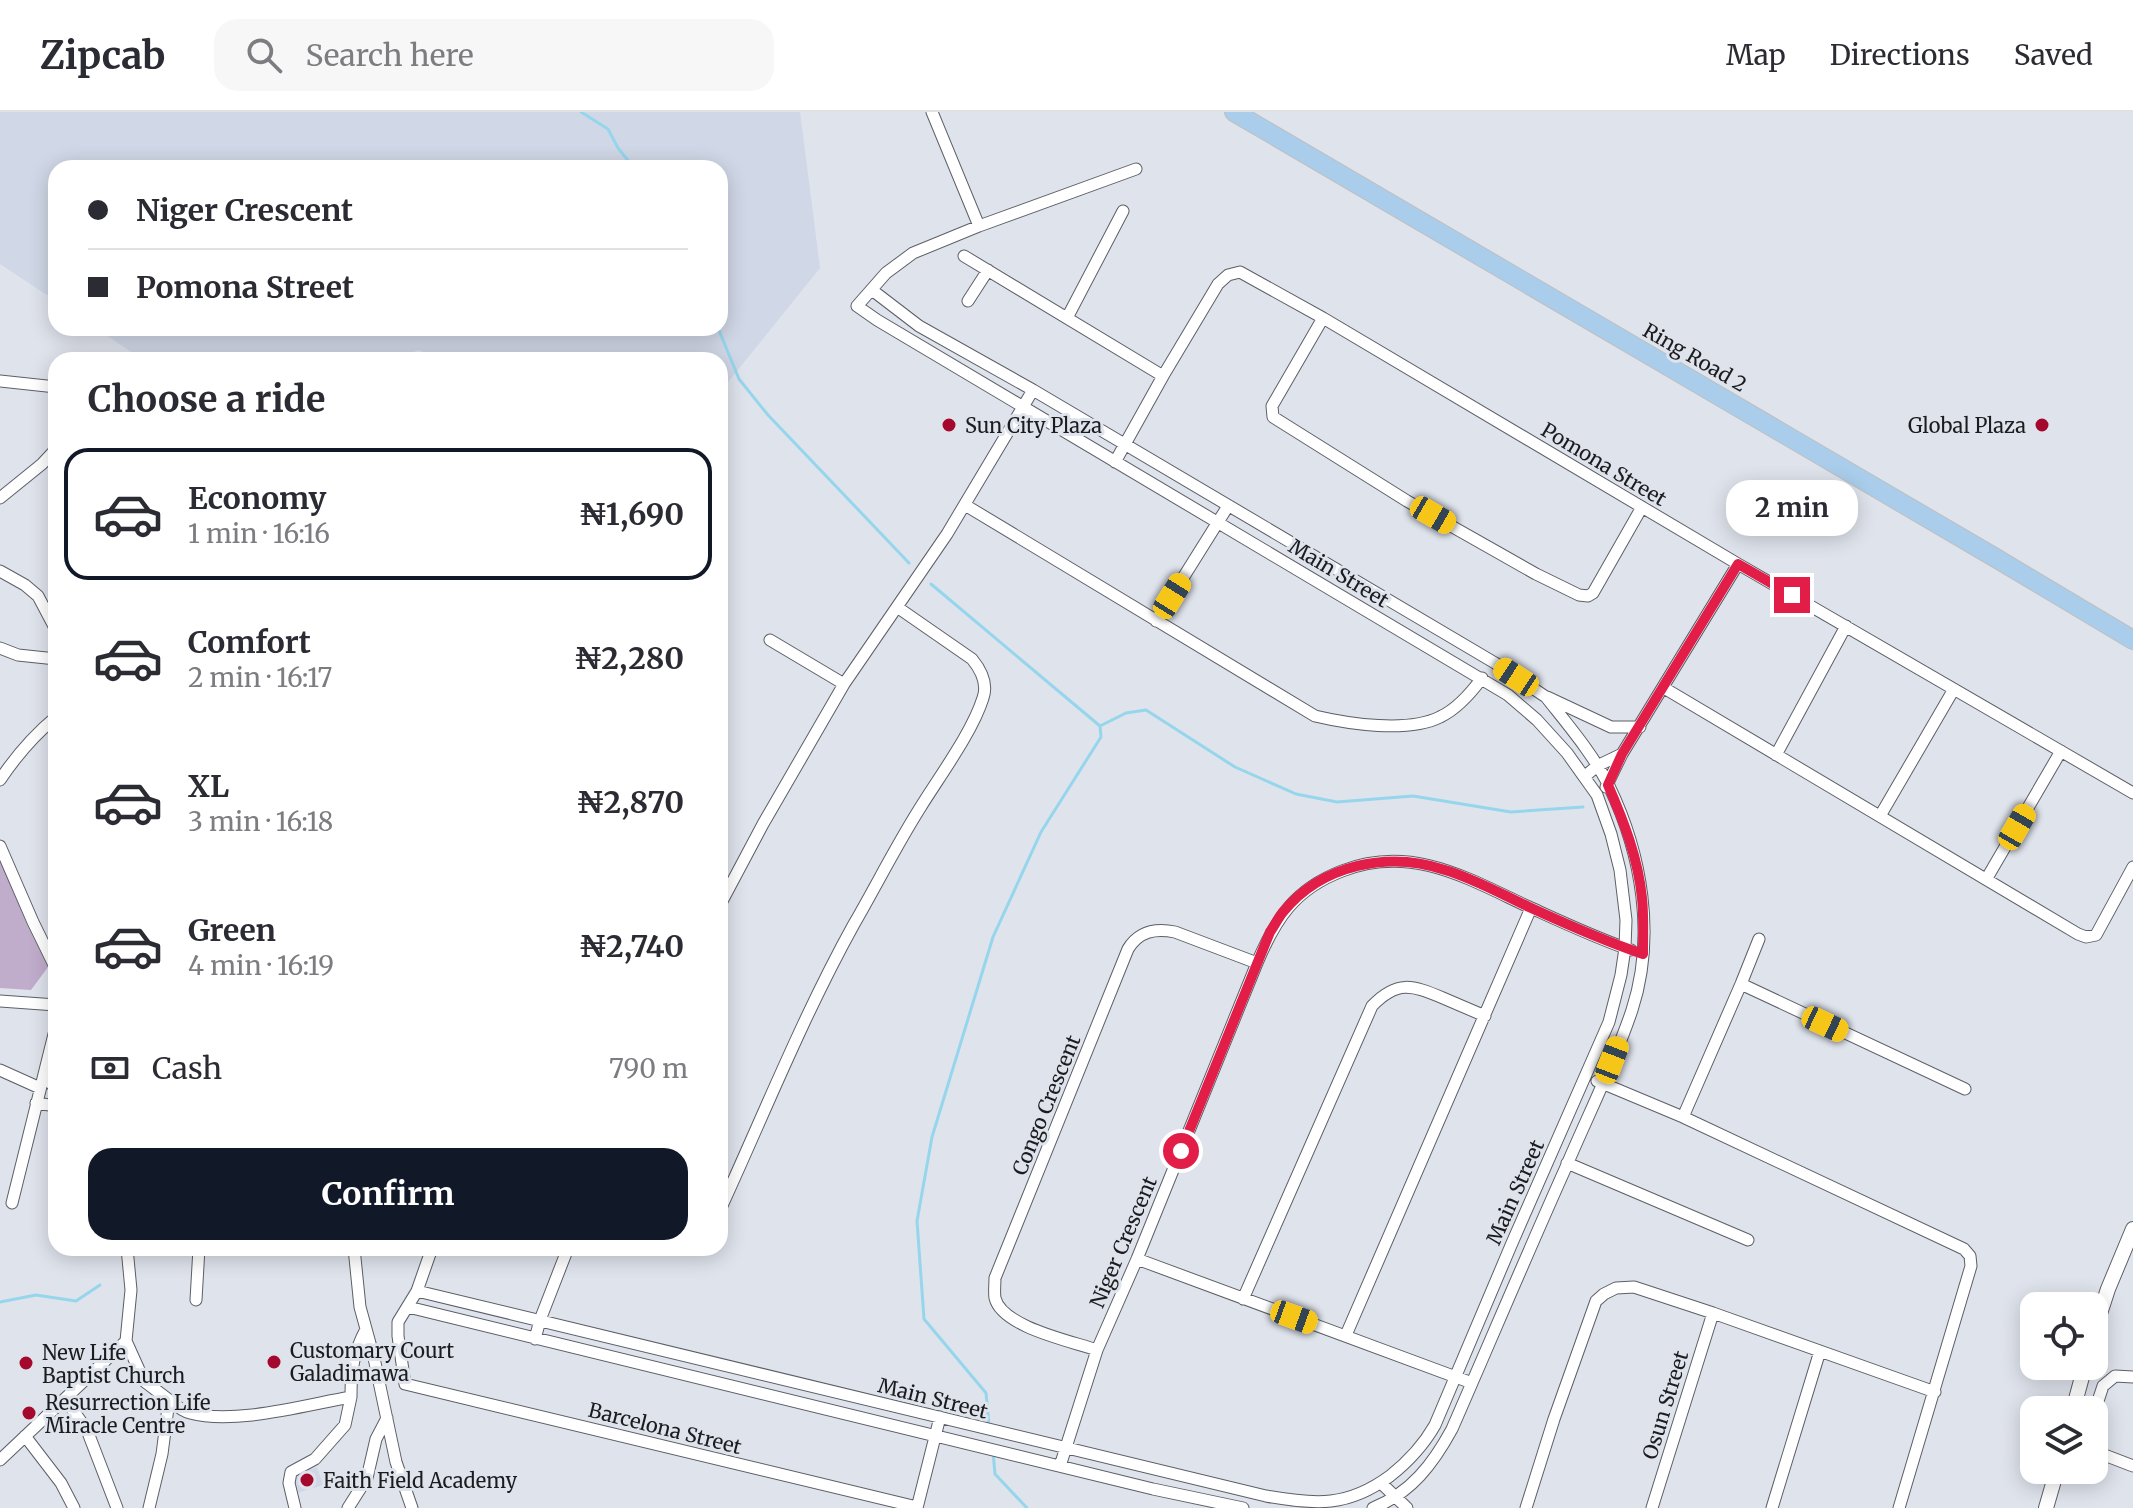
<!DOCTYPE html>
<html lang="en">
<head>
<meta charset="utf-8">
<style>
	body { margin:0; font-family:Merriweather,serif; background:#f7f7f7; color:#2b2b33; height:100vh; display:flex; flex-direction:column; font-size:30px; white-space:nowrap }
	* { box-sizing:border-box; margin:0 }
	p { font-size:26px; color:#7c7c81 }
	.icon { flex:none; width:44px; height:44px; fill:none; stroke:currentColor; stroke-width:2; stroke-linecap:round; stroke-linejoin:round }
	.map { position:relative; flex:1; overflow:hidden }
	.side { position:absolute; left:48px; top:240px; width:680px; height:904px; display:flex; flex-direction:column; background:#fff; border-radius:24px; box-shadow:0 4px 20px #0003 }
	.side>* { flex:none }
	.hud { position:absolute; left:48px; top:48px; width:680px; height:176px; border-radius:24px; box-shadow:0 4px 20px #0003; display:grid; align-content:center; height:176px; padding:0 40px; background:#fff }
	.buttons { position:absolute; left:2020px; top:1180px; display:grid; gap:16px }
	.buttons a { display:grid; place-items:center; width:88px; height:88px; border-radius:16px; background:#fff; box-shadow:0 4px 20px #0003; font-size:40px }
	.end { position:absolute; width:36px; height:36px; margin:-18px; border:10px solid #e11d48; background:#fff; box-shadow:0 0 0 4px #fff }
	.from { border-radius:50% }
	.bubble { position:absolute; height:56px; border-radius:24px; background:#fff; box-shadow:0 4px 20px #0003; font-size:26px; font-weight:700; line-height:56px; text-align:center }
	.car { position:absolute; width:24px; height:48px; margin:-24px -12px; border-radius:10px; box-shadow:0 0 6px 2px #0007; background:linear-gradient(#f5c518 24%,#345 0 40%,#f5c518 0 76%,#345 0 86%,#f5c518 0) }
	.hud b { display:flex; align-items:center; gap:28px; height:76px; font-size:30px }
	.hud b+b { border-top:2px solid #e1e1e2 }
	.hud i { width:20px; height:20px; background:#2b2b33 }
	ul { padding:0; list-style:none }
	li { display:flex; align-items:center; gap:24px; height:132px; margin:0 16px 12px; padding:0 24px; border:4px solid transparent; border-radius:24px }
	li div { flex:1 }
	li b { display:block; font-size:30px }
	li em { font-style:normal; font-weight:700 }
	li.selected { border-color:#111827 }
	li>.icon { width:72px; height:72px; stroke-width:1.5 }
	h2 { padding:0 40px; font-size:36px; line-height:96px }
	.pay { display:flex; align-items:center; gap:20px; height:88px; padding:0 40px; font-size:30px }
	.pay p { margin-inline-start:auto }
	.action { display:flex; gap:16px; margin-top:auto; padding:16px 40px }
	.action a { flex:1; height:92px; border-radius:24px; background:#111827; color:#fff; font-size:32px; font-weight:700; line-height:92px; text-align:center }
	header { display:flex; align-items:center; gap:48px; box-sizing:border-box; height:112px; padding:0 40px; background:#fff; border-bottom:2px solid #e1e1e2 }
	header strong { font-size:38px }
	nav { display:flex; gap:44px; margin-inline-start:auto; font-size:28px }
	.search { width:560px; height:72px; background:#f7f7f7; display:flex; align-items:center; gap:20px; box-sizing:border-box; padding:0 28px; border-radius:24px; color:#7c7c81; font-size:30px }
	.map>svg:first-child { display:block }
</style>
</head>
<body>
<header>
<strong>Zipcab</strong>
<div class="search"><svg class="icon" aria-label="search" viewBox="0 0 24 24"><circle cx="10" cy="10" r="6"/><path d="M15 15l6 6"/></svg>Search here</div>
<nav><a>Map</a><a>Directions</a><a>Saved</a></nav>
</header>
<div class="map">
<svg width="2133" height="1396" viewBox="0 0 2133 1396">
	<rect width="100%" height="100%" fill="#dfe3ec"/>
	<path fill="#d0d7e6" d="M0,0h800l20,156 -100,124v-32h-281l-20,-10 -16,5 -8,5h-252l-47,-32h624v-160h-664v133l-56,-37z
		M317,1355l6,18 -25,8 -6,-18z"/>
	<path fill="#c0adcc" d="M0,748l26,62 22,45 -17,23 -31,-2z"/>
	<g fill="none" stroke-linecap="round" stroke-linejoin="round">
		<path stroke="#96d6ec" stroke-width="3" d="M581,0l27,17 10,19 16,20
			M718,216l21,51 29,36 141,148
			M931,472l169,142 1,11 -60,95 -48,105 -61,200 -15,84 7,98 62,74 3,32
			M1100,614l26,-13 20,-3 89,57 61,27 41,8 76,-6 98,16 72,-5
			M0,1190l36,-7 40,6 24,-16
			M993,1340l2,22 32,34"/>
		<defs>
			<path id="minor" d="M932,0l47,114
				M964,144l199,120
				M872,178l47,36 114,64 462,273 51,34c22,28 47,57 63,89 33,68 47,151 23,224 -18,54 -44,105 -66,157 -39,87 -76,175 -114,262 -19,35 -41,64 -79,79
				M968,189l20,-31
				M1067,206l56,-107
				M1323,206l-51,88 1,11 134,84 129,73 43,21 9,1 5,-3 49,-86
				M0,269l56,6
				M1115,350l48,-86 55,-92 10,-9 12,-3 83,46 415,246 395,229
				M0,386l42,-34 14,-15
				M965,393l350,211c34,8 93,17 125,1 17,-8 31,-24 42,-39
				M0,459l25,14 13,11 18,34
				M1156,509l72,-115
				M770,528l74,44
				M0,536l18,7 38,4
				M1664,576l414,246 8,3 10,-2 37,-68
				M1547,585l64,30h29
				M1776,643l70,-129
				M1584,665l13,-11 25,-12
				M0,668c16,-24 33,-44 56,-63
				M1606,675l16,-33 116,-190
				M1880,704l74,-127
				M0,734l33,76 23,47
				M1987,766l74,-127
				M720,793l43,-81 81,-140 103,-150 86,-144
				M1741,872l224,105
				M0,889l56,4
				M0,958l40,18
				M44,964l12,13
				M1597,969l86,36 281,132 6,7 1,10 -72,242
				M36,991l20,3
				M1683,1005l58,-133 18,-45
				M1567,1051l181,77
				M12,1091l44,-177
				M720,1098c44,-96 83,-194 134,-286 22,-38 42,-78 66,-116 19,-31 52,-75 63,-110 5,-14 -2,-28 -11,-39l-75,-52
				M127,1136l4,42 -5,51 18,40 25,19 -7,54 -13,54
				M354,1136l6,59 14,51 22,104 16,46
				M432,1136l-15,43 -19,31v14l7,48 512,123
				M666,1136h13
				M1137,1147l335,124
				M417,1179l849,205c50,9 82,11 124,-20 19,-15 33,-30 45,-51l77,-182 97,-221 12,-47 4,-27 1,-28 -6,-50 -9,-36 -14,-39 -30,-42 -30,-33 -29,-25 -631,-375 -20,-14 29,-33 27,-20 66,-27 157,-57
				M1243,1187l129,-293c25,-26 40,-21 71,-8 14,6 28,12 42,18
				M196,1188l3,-52
				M408,1195l745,182 90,19
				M1346,1223l185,-427
				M535,1227l5,-19 28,-72
				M1097,1238c-26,-9 -95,-23 -102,-52 -1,-6 0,-14 0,-20l133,-329c11,-18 27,-21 47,-17l82,31
				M65,1287l22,31 30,78
				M169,1288c6,5 13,11 21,13 45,12 115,-8 161,-16 0,-28 2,-43 15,-68
				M2094,1301l9,-27 12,-10 18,1
				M25,1324l36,47 13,25
				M2094,1339l39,15
				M0,1348l126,-119
				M1060,1354l37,-116 40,-91 120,-296c19,-45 38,-74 85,-92 69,-27 125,7 187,36 33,15 67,31 102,43
				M1381,1371l26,25
				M295,1396l-6,-25 2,-11 24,-13 30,-34 6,-28
				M348,1396l19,-30 9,-39 11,-21
				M917,1396l23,-91
				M1526,1396l28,-89 42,-118 8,-7 12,-6 18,-1 79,26 222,79
				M1652,1396l61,-195
				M1772,1396l48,-157"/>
			<path id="tertiary" d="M2094,1220l14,-43 25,-60
				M2073,1298l12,-44
				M2046,1396l11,-38"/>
			<path id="primary" d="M1234,0l760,445 139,83"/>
		</defs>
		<use href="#minor" stroke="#5c5f67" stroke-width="13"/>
		<use href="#tertiary" stroke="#5c5f67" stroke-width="16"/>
		<use href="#primary" stroke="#bfbfc0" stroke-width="20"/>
		<use href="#minor" stroke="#fff" stroke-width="11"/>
		<use href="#tertiary" stroke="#fff" stroke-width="14"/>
		<use href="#primary" stroke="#a9cdea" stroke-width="18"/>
	</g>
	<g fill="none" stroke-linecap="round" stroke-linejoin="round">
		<path stroke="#e11d48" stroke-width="10" d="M1181,1039l89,-219c5,-7 8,-14 13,-20 39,-48 106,-61 162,-42 30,9 56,24 84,37 37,17 75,34 114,47 0,-19 1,-37 -1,-56 -4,-40 -18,-76 -34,-113l14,-31 116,-190 54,31"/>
	</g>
	<g fill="#a4082c" stroke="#dfe3ec" stroke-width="3">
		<circle cx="949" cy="313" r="8"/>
		<circle cx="2042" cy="313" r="8"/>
		<circle cx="274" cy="1250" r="8"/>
		<circle cx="26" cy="1251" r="8"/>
		<circle cx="29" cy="1301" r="8"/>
		<circle cx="307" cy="1368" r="8"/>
	</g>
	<g text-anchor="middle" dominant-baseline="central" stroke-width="6" stroke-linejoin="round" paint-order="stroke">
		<g font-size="20" fill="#1b1c1f" stroke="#dfe3ec">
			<text transform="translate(1695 245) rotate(30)">Ring Road 2</text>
			<text transform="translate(1604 352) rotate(31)">Pomona Street</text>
			<text transform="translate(1339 461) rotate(31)">Main Street</text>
			<text transform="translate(1046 993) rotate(-68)">Congo Crescent</text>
			<text transform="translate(1515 1080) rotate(-66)">Main Street</text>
			<text transform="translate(1123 1130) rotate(-67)">Niger Crescent</text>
			<text transform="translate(933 1286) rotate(14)">Main Street</text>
			<text transform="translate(1665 1293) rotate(-73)">Osun Street</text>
			<text transform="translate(665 1316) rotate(14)">Barcelona Street</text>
		</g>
		<g font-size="20" fill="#1b1c1f" stroke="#dfe3ec" text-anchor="start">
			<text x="965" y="313">Sun City Plaza</text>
			<text x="2026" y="313" text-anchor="end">Global Plaza</text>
			<text x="290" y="1238">Customary Court<tspan x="290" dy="23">Galadimawa</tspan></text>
			<text x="42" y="1240">New Life<tspan x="42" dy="23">Baptist Church</tspan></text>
			<text x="45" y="1290">Resurrection Life<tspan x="45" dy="23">Miracle Centre</tspan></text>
			<text x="323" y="1368">Faith Field Academy</text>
		</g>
	</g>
</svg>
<div class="buttons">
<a><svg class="icon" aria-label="locate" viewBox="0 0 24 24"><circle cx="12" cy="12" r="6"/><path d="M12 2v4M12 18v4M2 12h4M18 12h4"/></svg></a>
<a><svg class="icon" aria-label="layers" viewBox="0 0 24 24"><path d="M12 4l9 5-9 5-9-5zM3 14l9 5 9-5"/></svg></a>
</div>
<i class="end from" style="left:1181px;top:1039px"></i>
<i class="end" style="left:1792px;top:483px"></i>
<div class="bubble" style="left:1726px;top:368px;width:132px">2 min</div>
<i class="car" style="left:1433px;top:403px;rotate:120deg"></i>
<i class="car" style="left:1172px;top:484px;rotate:32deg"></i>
<i class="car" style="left:1516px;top:565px;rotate:303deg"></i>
<i class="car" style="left:2017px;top:715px;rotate:30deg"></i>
<i class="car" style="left:1825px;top:912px;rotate:115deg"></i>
<i class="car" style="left:1612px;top:948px;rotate:21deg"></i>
<i class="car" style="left:1294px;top:1205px;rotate:110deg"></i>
<div class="hud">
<b><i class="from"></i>Niger Crescent</b>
<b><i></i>Pomona Street</b>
</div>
<section class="side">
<h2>Choose a ride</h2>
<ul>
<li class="selected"><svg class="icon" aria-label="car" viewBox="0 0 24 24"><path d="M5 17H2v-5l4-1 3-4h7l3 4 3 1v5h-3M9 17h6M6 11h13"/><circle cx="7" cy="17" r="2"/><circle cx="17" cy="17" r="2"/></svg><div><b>Economy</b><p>1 min · 16:16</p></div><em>₦1,690</em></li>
<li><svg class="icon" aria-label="car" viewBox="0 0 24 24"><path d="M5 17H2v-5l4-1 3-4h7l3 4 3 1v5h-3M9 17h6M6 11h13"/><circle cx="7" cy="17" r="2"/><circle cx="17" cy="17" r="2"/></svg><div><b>Comfort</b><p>2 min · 16:17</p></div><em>₦2,280</em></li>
<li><svg class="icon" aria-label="car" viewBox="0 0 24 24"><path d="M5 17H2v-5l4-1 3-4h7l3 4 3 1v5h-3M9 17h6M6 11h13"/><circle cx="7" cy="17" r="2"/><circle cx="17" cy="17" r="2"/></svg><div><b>XL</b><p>3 min · 16:18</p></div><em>₦2,870</em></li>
<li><svg class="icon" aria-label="car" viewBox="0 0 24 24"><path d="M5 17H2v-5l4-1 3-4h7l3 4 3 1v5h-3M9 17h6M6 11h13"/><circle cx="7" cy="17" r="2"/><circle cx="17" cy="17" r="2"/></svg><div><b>Green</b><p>4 min · 16:19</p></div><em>₦2,740</em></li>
</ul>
<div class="pay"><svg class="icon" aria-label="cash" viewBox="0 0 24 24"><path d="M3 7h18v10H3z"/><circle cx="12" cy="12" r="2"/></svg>Cash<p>790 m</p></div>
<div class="action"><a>Confirm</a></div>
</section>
</div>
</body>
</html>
